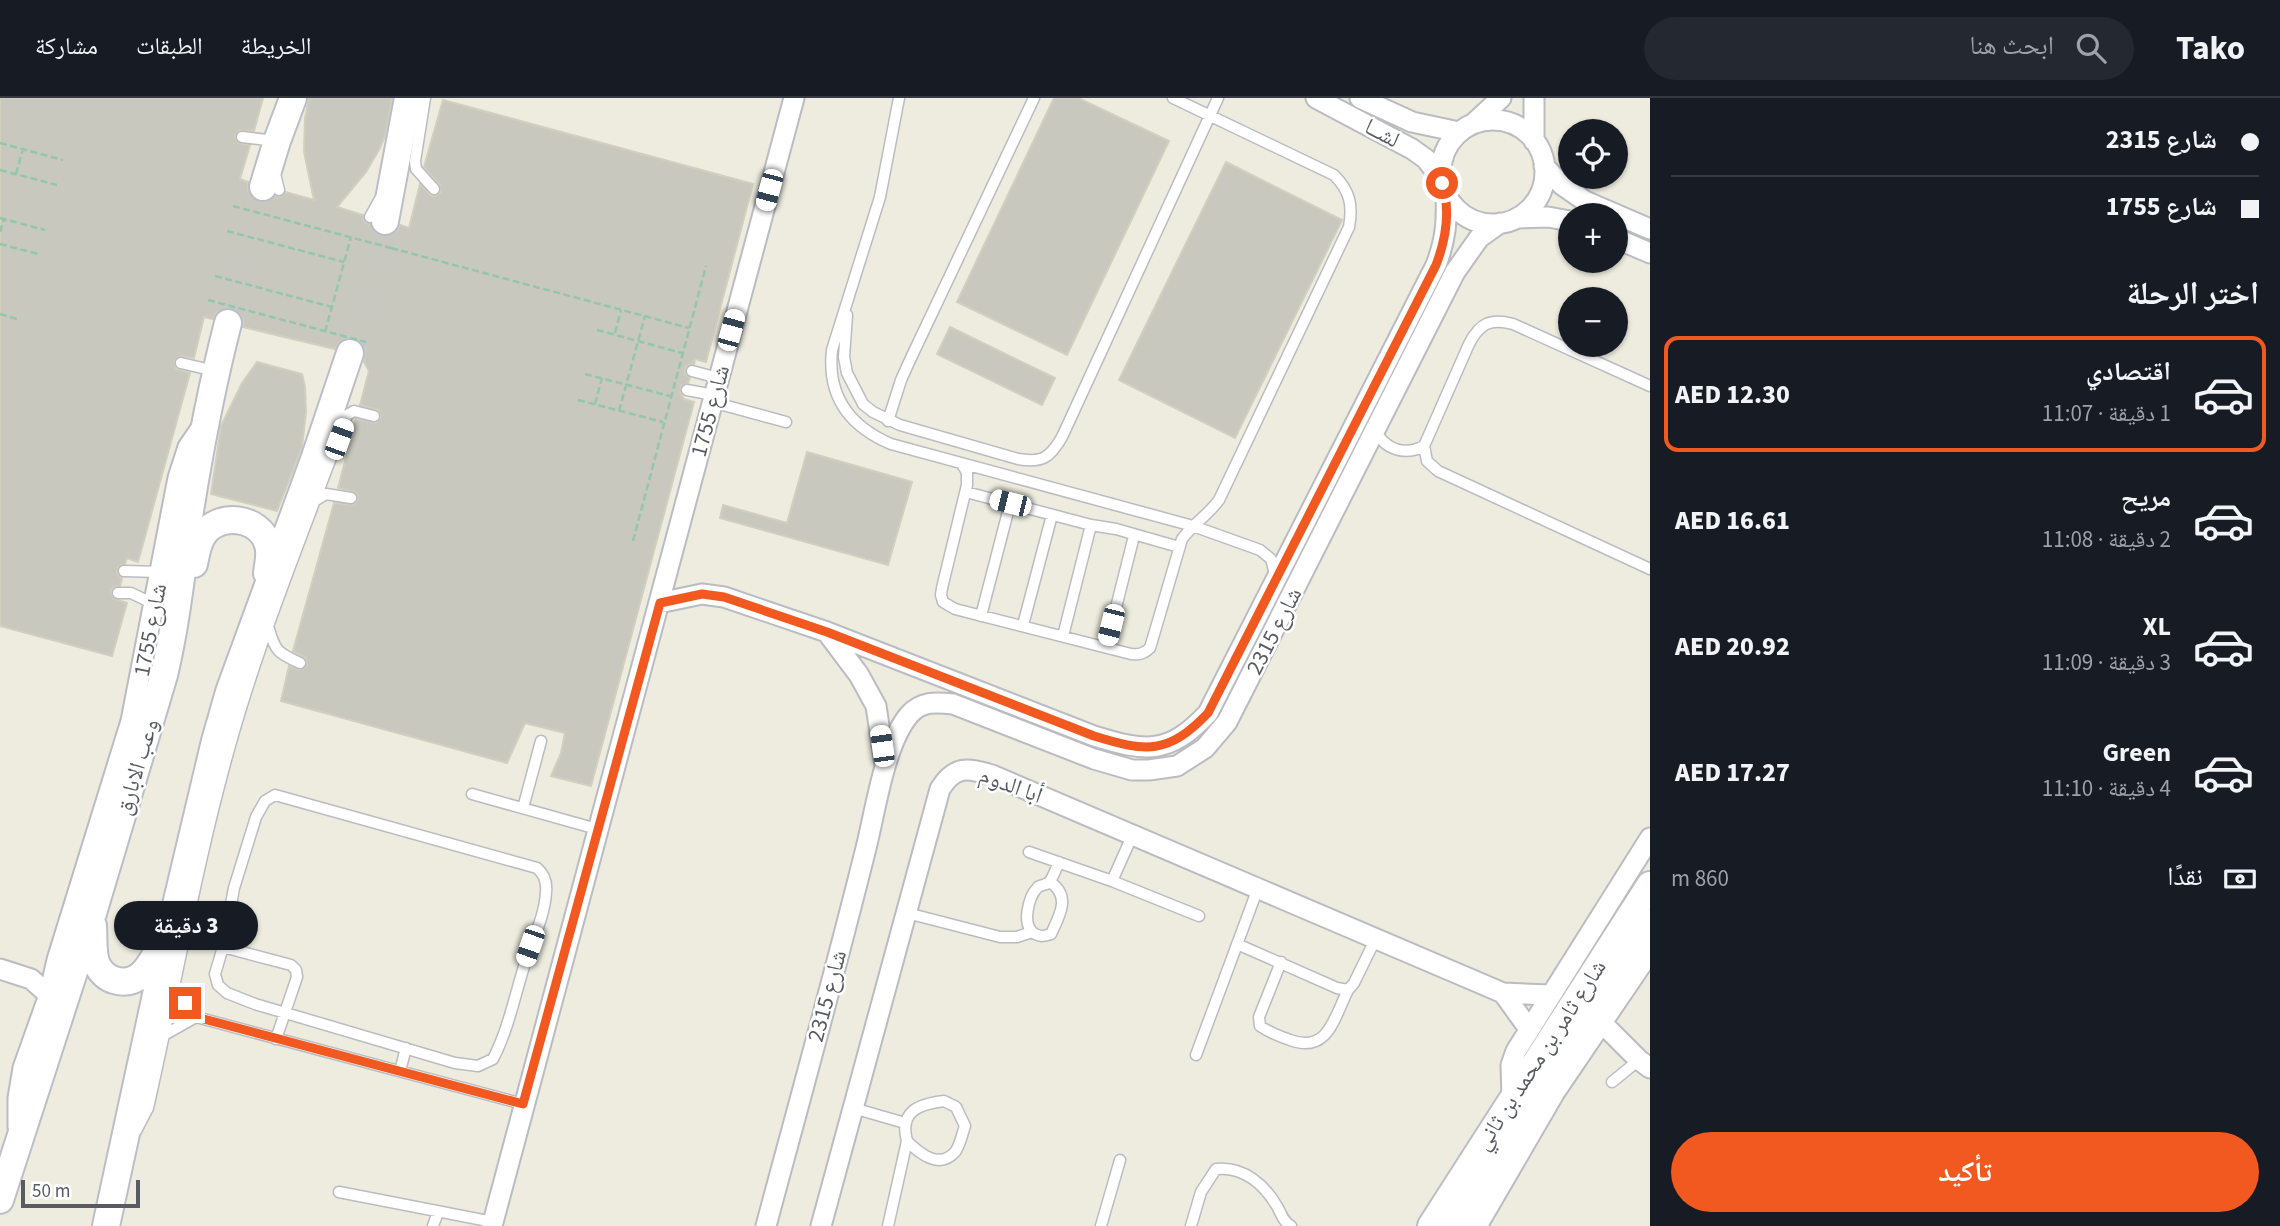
<!DOCTYPE html>
<html lang="ar">
<head>
<meta charset="utf-8">
<style>
	body { margin:0; font-family:"Source Sans 3","Noto Naskh Arabic",sans-serif; background:#242831; color:#f1f3f6; direction:rtl; height:100vh; display:flex; flex-direction:column; font-size:26px; white-space:nowrap }
	* { box-sizing:border-box; margin:0 }
	p { font-size:23px; color:#9ea1a6 }
	.icon { flex:none; width:38px; height:38px; fill:none; stroke:currentColor; stroke-width:2; stroke-linecap:round; stroke-linejoin:round }
	.map { position:relative; flex:1; overflow:hidden; direction:ltr }
	.details { display:flex; flex-direction:column; background:#171b24; width:630px }
	.details>* { flex:none }
	.top-card { display:grid; align-content:center; height:154px; padding:0 21px; background:#171b24 }
	.tools { position:absolute; left:1558px; top:21px; display:grid; gap:14px }
	.tools a { display:grid; place-items:center; width:70px; height:70px; border-radius:50%; background:#171b24; box-shadow:0 2px 5px #0004; font-size:35px }
	.scale { position:absolute; left:21px; bottom:18px; width:119px; box-sizing:border-box; padding-left:7px; border:4px solid #585b62; border-top:0; font-size:19px; line-height:24px; white-space:nowrap; color:#585b62; -webkit-text-stroke:5px #fff; paint-order:stroke }
	.end { position:absolute; width:32px; height:32px; margin:-16px; border:9px solid #f15921; background:#fff; box-shadow:0 0 0 4px #fff }
	.from { border-radius:50% }
	.bubble { position:absolute; height:49px; border-radius:24px; background:#171b24; box-shadow:0 2px 5px #0004; font-size:23px; font-weight:800; line-height:49px; text-align:center; direction:rtl }
	.car { position:absolute; width:21px; height:42px; margin:-21px -10px; border-radius:9px; box-shadow:0 0 5px 2px #0007; background:linear-gradient(#fff 24%,#345 0 40%,#fff 0 76%,#345 0 86%,#fff 0) }
	.top-card b { display:flex; align-items:center; gap:24px; height:66px; font-size:26px }
	.top-card b+b { border-top:2px solid #363941 }
	.top-card i { width:18px; height:18px; background:#f1f3f6 }
	ul { padding:0; list-style:none }
	li { display:flex; align-items:center; gap:21px; height:116px; margin:0 14px 10px; padding:0 7px; border:4px solid transparent; border-radius:14px }
	li div { flex:1 }
	li b { display:block; font-size:26px }
	li em { font-style:normal; font-weight:800 }
	li.current { border-color:#f15921 }
	li>.icon { width:63px; height:63px; stroke-width:1.5 }
	h2 { padding:0 21px; font-size:32px; line-height:84px }
	.pay { display:flex; align-items:center; gap:18px; height:77px; padding:0 21px; font-size:26px }
	.pay p { margin-inline-start:auto }
	.action { display:flex; gap:14px; margin-top:auto; padding:14px 21px }
	.action a { flex:1; height:80px; border-radius:42px; background:#f15921; color:#fff; font-size:28px; font-weight:800; line-height:80px; text-align:center }
	header { display:flex; align-items:center; gap:42px; box-sizing:border-box; height:98px; padding:0 35px; background:#171b24; border-bottom:2px solid #363941 }
	header strong { font-size:33px }
	nav { display:flex; gap:38px; margin-inline-start:auto; font-size:24px }
	.search { width:490px; height:63px; background:#242831; display:flex; align-items:center; gap:18px; box-sizing:border-box; padding:0 24px; border-radius:38px; color:#9ea1a6; font-size:26px }
	main { display:flex; flex:1; min-height:0 }
	.map>svg:first-child { display:block }
</style>
</head>
<body>
<header>
<strong>Tako</strong>
<div class="search"><svg class="icon" aria-label="search" viewBox="0 0 24 24"><circle cx="10" cy="10" r="6"/><path d="M15 15l6 6"/></svg>ابحث هنا</div>
<nav><a>الخريطة</a><a>الطبقات</a><a>مشاركة</a></nav>
</header>
<main>
<section class="details">
<div class="top-card">
<b><i class="from"></i>شارع 2315</b>
<b><i></i>شارع 1755</b>
</div>
<h2>اختر الرحلة</h2>
<ul>
<li class="current"><svg class="icon" aria-label="car" viewBox="0 0 24 24"><path d="M5 17H2v-5l4-1 3-4h7l3 4 3 1v5h-3M9 17h6M6 11h13"/><circle cx="7" cy="17" r="2"/><circle cx="17" cy="17" r="2"/></svg><div><b>اقتصادي</b><p>1 دقيقة · 11:07</p></div><em>AED 12.30</em></li>
<li><svg class="icon" aria-label="car" viewBox="0 0 24 24"><path d="M5 17H2v-5l4-1 3-4h7l3 4 3 1v5h-3M9 17h6M6 11h13"/><circle cx="7" cy="17" r="2"/><circle cx="17" cy="17" r="2"/></svg><div><b>مريح</b><p>2 دقيقة · 11:08</p></div><em>AED 16.61</em></li>
<li><svg class="icon" aria-label="car" viewBox="0 0 24 24"><path d="M5 17H2v-5l4-1 3-4h7l3 4 3 1v5h-3M9 17h6M6 11h13"/><circle cx="7" cy="17" r="2"/><circle cx="17" cy="17" r="2"/></svg><div><b>XL</b><p>3 دقيقة · 11:09</p></div><em>AED 20.92</em></li>
<li><svg class="icon" aria-label="car" viewBox="0 0 24 24"><path d="M5 17H2v-5l4-1 3-4h7l3 4 3 1v5h-3M9 17h6M6 11h13"/><circle cx="7" cy="17" r="2"/><circle cx="17" cy="17" r="2"/></svg><div><b>Green</b><p>4 دقيقة · 11:10</p></div><em>AED 17.27</em></li>
</ul>
<div class="pay"><svg class="icon" aria-label="cash" viewBox="0 0 24 24"><path d="M3 7h18v10H3z"/><circle cx="12" cy="12" r="2"/></svg>نقدًا<p>860 m</p></div>
<div class="action"><a>تأكيد</a></div>
</section>
<div class="map">
<svg width="1650" height="1128" viewBox="0 0 1650 1128">
	<rect width="100%" height="100%" fill="#edecdf"/>
	<path fill="#c9c8bf" stroke="#d1cfbe" stroke-width="2" d="M0,0h263l-9,33 -14,-1 -5,7 3,6 12,2 -10,34 8,3v8l4,8 6,4h8l9,-6 6,1 5,-5 28,8 -10,-48 1,-34 4,-20h83l-7,38 -5,12 -14,24 -29,35 26,8 1,6 6,3 5,9 8,4 8,-1 5,-4 4,-7 9,3 11,-44 11,12h5l5,-4 -1,-7 -16,-18 19,-67 310,84 -47,178 -11,-3 -1,5h-5l-4,4v6l5,4 -2,5 -7,3 -1,6 4,7 10,3 -103,384 -40,-10 10,-23 4,-20 -40,-10 -18,40 -226,-62 8,-35 11,4 7,-5 -1,-7 -13,-7 41,-148 19,2 5,-5 -3,-8 -17,-4 18,-69 19,4 6,-6 -2,-7 -19,-5 9,-34 -5,-9 1,-13 -4,-7 -7,-4h-8l-6,3 -5,8 -92,-22v-9l-5,-7 -6,-3h-9l-7,5 -3,6 -9,-2 -10,41 -14,-2 -6,5 2,8 14,4 -52,189 -11,-4 -2,6 -7,3 -1,7 5,4 -2,8h-5l-4,4v4l3,5 13,4 -15,53 -112,-30z
		M1054,0h24l91,43 -102,214 -110,-53z
		M1226,64l116,58 -107,218 -116,-58z
		M950,229l105,51 -13,27 -105,-51z
		M257,264l45,12 3,13 1,25 -4,35 -25,64 -66,-17 10,-68 21,-43z
		M807,354l105,30 -24,83 -168,-47 3,-13 64,18z"/>
	<g fill="none" stroke-linecap="round" stroke-linejoin="round">
		<path stroke="#c8c8c0" stroke-width="26" stroke-dasharray="26 13" stroke-linecap="butt" d="M228,225l35,-136
			M350,255l35,-132"/>
		<defs>
			<path id="lane" d="M425,0l-10,63 1,8 18,20
				M899,0l-19,99 -48,153c-5,46 17,76 59,94l302,82 67,24 11,9 4,15
				M242,39l34,4
				M274,72l5,20
				M370,119l10,-18
				M847,217l-3,42 3,16 16,31 10,8 27,13 118,34c24,4 32,-1 44,-22l156,-339
				M181,265l34,8
				M692,273l26,7
				M1650,288l-137,-62c-23,-6 -33,-1 -44,20l-45,102 3,15 11,10 212,98
				M687,292l27,5
				M712,304l74,20
				M888,323l13,-41 9,-20 124,-262
				M1375,332c10,20 30,26 49,16
				M961,365l6,9v13l-25,103 -1,7 2,7 12,7 176,45c8,1 12,0 19,-6l32,-109c11,-15 26,-24 37,-39l130,-273c4,-22 1,-36 -15,-52l-161,-77
				M966,394l125,33 25,4 63,18
				M316,402l10,-6 25,4
				M124,473l36,1
				M118,495h13l23,11
				M981,518l29,-112
				M1023,527l29,-110
				M269,531c6,22 9,24 31,34
				M1063,538l28,-111
				M1106,549l28,-111
				M472,696l125,35
				M275,697l262,73c7,6 10,15 9,24 -1,23 -13,47 -20,68 -11,34 -17,68 -33,99l-15,7 -23,-3 -200,-59 -28,-11 -9,-8 -3,-11 8,-27 11,-59 22,-71 9,-16z
				M523,710l18,-67
				M1029,754l83,29 21,-47
				M1112,783l87,35
				M1050,784c21,14 10,33 1,52 -6,2 -10,3 -16,0 -14,-8 -7,-37 3,-47 3,-2 7,-2 10,-4 5,-4 8,-15 11,-21
				M907,815l93,24h17l15,-5
				M1237,846l100,44 11,2 6,-7 22,-45
				M223,849l68,18 5,5 1,7 -21,62
				M1281,864l-22,55 1,9c10,7 19,10 30,14 38,14 44,-22 58,-50
				M174,891l22,28 327,87
				M164,937l32,-18
				M1196,957l62,-167
				M400,973l6,-23
				M1612,984l27,-22
				M944,1003l12,6 9,19c-3,8 -5,20 -10,26 -16,18 -36,1 -48,-11 -8,-30 12,-37 37,-40z
				M853,1010l52,15
				M136,1033l12,-23c28,-123 50,-252 85,-373 31,-108 75,-214 114,-320l7,-4 20,5
				M339,1094l154,30
				M433,1128l5,-14
				M888,1128l19,-85
				M1101,1128l19,-66
				M1191,1128l10,-34 15,-23c28,-3 49,16 62,39 4,8 6,14 13,18"/>
			<path id="street" d="M1316,0l96,51 14,10 15,19
				M1360,0l52,24 47,10
				M1534,0v43
				M1441 74a52 52 0 1 1 104 0a52 52 0 1 1-104 0Z
				M1474,25l27,-25
				M1544,68l18,19 23,16 65,28
				M1517,120l31,-1 22,4
				M1615,140l35,15
				M659,505l43,-9 22,3 103,35 267,104c52,16 75,19 114,-23l228,-448c10,-26 11,-44 10,-72
				M829,537l30,40 17,31 9,59
				M0,871l31,10 18,16
				M1503,895l26,36
				M1602,925l37,37 11,8
				M1512,1001l-1,-34 5,-14 134,-213
				M18,1029v-29l5,-30 26,-73 8,-35 74,-239 47,-243 10,-31 13,-19
				M492,1128l302,-1128
				M766,1128c33,-123 67,-246 98,-370 11,-40 19,-110 45,-141 12,-14 27,-13 44,-11l141,55 38,11h17l28,-4 28,-18 22,-26 228,-450 24,-34 21,-15
				M821,1128l119,-437c15,-24 27,-21 52,-14l511,218 47,2
				M1477,1128l78,-134 95,-140"/>
			<path id="secondary" d="M263,89l14,-46 16,-43
				M385,123l23,-123
				M194,466c2,-9 3,-19 8,-27 14,-26 59,-21 66,8 3,9 0,19 -1,28
				M93,828c1,12 -1,27 4,39 4,7 10,13 17,15 25,8 36,-15 46,-33
				M0,1102l93,-287 71,-238c13,-54 18,-109 26,-164 10,-63 22,-126 38,-188
				M106,1128l64,-296 45,-189 14,-49 86,-235 35,-104
				M1431,1128l219,-341
				M1456,1128l135,-214 59,-89"/>
		</defs>
		<use href="#lane" stroke="#babcc2" stroke-width="13"/>
		<use href="#street" stroke="#babcc2" stroke-width="23"/>
		<use href="#secondary" stroke="#bcbec7" stroke-width="30"/>
		<path stroke="#93c6ac" stroke-width="2.5" stroke-dasharray="7 3.5" stroke-linecap="butt" d="M0,45l63,17
			M0,72l57,15
			M16,76l7,-25
			M0,120l45,12
			M0,134l4,-13
			M0,146l38,10
			M391,150l298,80
			M0,216l20,6
			M597,232l85,23
			M325,234l26,-95
			M615,235l6,-23
			M585,276l85,22
			M578,302l85,22
			M595,306l7,-26
			M619,313l26,-95
			M633,443l73,-275"/>
		<use href="#lane" stroke="#fff" stroke-width="10"/>
		<use href="#street" stroke="#fff" stroke-width="19"/>
		<use href="#secondary" stroke="#fff" stroke-width="26"/>
		<path stroke="#93c6ac" stroke-width="2.5" stroke-dasharray="7 3.5" stroke-linecap="butt" d="M233,108l158,42
			M227,133l117,31
			M215,178l117,31
			M208,202l158,42"/>
	</g>
	<g fill="none" stroke-linecap="round" stroke-linejoin="round">
		<path stroke="#f15921" stroke-width="9" d="M185,905l11,14 327,87 137,-501 42,-9 22,3 103,35 267,104c52,16 74,19 114,-23l228,-448c10,-26 15,-54 6,-82"/>
	</g>
	<g text-anchor="middle" dominant-baseline="central" stroke-width="5" stroke-linejoin="round" paint-order="stroke">
		<g font-size="23" fill="#585b62" stroke="#fff">
			<text transform="translate(1382 35) rotate(28)">لشــا</text>
			<text transform="translate(710 313) rotate(-75)">شارع 1755</text>
			<text transform="translate(150 532) rotate(-79)">شارع 1755</text>
			<text transform="translate(1274 533) rotate(-63)">شارع 2315</text>
			<text transform="translate(137 669) rotate(-73)">وعب الابارق</text>
			<text transform="translate(1011 687) rotate(20)">أبا الدوم</text>
			<text transform="translate(827 898) rotate(-75)">شارع 2315</text>
			<text transform="translate(1540 957) rotate(-57)">شارع ثامر بن محمد بن ثاني</text>
		</g>
	</g>
</svg>
<div class="tools">
<a><svg class="icon" aria-label="locate" viewBox="0 0 24 24"><circle cx="12" cy="12" r="6"/><path d="M12 2v4M12 18v4M2 12h4M18 12h4"/></svg></a>
<a>+</a>
<a>−</a>
</div>
<div class="scale">50 m</div>
<i class="end from" style="left:1442px;top:85px"></i>
<i class="end" style="left:185px;top:905px"></i>
<div class="bubble" style="left:114px;top:803px;width:144px">3 دقيقة</div>
<i class="car" style="left:769px;top:92px;rotate:195deg"></i>
<i class="car" style="left:731px;top:232px;rotate:15deg"></i>
<i class="car" style="left:339px;top:341px;rotate:20deg"></i>
<i class="car" style="left:1010px;top:405px;rotate:284deg"></i>
<i class="car" style="left:1111px;top:527px;rotate:194deg"></i>
<i class="car" style="left:882px;top:648px;rotate:352deg"></i>
<i class="car" style="left:530px;top:848px;rotate:199deg"></i>
</div>
</main>
</body>
</html>
